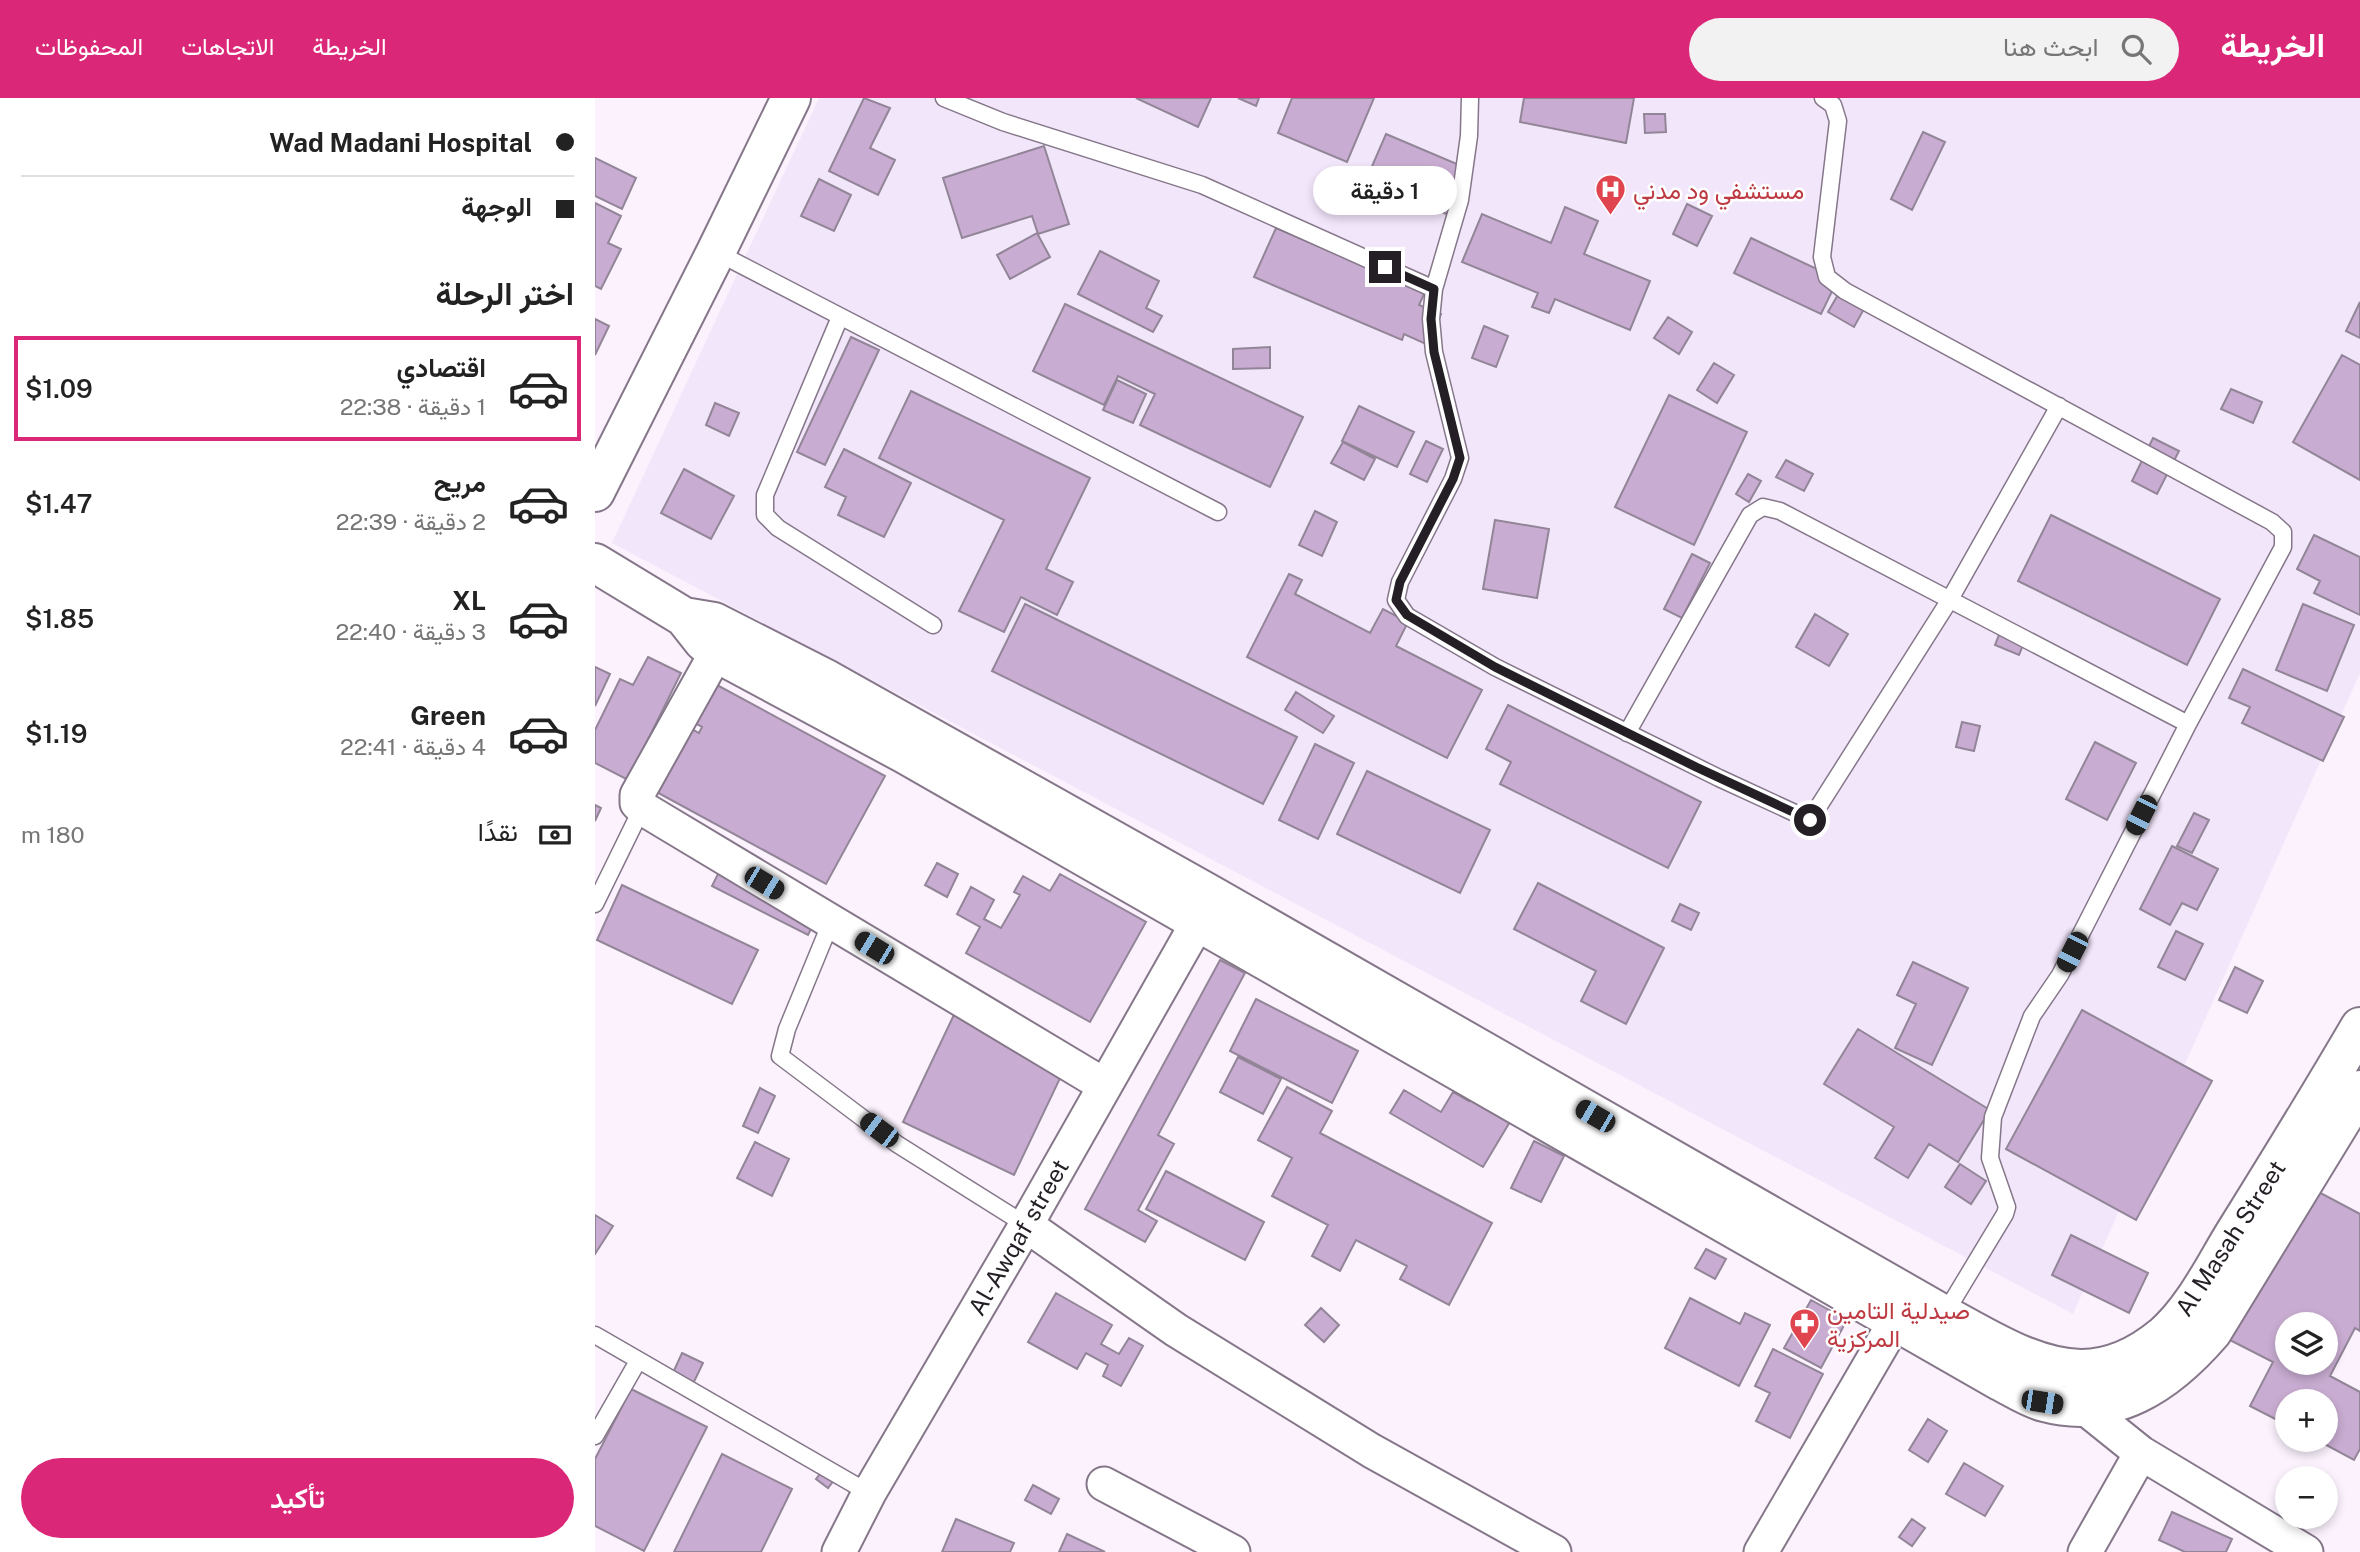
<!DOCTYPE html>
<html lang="ar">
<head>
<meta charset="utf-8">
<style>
	body { margin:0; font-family:"Public Sans",Vazirmatn,sans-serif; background:#f2f2f2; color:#222; direction:rtl; height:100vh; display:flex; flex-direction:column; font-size:26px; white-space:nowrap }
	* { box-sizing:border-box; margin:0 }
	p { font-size:23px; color:#767676 }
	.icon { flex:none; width:38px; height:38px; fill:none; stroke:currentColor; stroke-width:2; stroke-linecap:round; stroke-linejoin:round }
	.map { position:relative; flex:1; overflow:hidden; direction:ltr }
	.sheet { display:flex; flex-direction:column; background:#fff; width:595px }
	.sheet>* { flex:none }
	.banner { display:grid; align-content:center; height:154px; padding:0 21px; background:#fff }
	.buttons { position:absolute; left:1680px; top:1214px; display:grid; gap:14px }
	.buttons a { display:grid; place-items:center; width:63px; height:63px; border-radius:50%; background:#fff; box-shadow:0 4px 10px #0003; font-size:35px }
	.end { position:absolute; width:32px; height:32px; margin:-16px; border:9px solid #241e25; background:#fff; box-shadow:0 0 0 4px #fff }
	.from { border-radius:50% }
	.bubble { position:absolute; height:49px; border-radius:24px; background:#fff; box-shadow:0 4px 10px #0003; font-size:23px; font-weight:600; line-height:49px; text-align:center; direction:rtl }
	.car { position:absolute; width:21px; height:42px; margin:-21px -10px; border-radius:9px; box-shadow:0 0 5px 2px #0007; background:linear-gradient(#222 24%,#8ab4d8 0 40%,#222 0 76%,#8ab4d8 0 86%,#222 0) }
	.banner b { display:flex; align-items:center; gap:24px; height:66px; font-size:26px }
	.banner b+b { border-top:2px solid #e0e0e0 }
	.banner i { width:18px; height:18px; background:#222 }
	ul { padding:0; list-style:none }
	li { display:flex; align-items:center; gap:21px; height:105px; margin:0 14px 10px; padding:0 7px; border:4px solid transparent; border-radius:0px }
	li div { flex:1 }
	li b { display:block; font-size:26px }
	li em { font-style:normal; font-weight:600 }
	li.current { border-color:#db2777 }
	li>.icon { width:63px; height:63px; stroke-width:1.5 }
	h2 { padding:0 21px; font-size:32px; line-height:84px }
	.pay { display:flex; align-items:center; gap:18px; height:77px; padding:0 21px; font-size:26px }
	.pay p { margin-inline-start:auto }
	.primary-button { display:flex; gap:14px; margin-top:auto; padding:14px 21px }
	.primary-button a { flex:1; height:80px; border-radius:42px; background:#db2777; color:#fff; font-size:28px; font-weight:600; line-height:80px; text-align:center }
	header { display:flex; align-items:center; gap:42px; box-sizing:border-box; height:98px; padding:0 35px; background:#db2777; color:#fff }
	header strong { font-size:33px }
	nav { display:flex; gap:38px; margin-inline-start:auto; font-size:24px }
	.search { width:490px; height:63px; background:#f2f2f2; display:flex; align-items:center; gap:18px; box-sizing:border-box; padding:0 24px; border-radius:38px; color:#767676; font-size:26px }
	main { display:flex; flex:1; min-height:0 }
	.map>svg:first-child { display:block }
</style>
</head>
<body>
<header>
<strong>الخريطة</strong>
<div class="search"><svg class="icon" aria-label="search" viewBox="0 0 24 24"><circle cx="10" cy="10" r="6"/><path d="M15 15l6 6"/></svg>ابحث هنا</div>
<nav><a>الخريطة</a><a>الاتجاهات</a><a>المحفوظات</a></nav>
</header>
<main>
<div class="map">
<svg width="1765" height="1454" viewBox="0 0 1765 1454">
	<rect width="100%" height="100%" fill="#fbf2fe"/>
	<path fill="#f2e6fb" d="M224,0h1541v575l-287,641 -1461,-771z"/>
	<path fill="#c8acd1" stroke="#938598" stroke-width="2" fill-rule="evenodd" d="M269,0l26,10 -20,40 25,12 -17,35 -49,-24z
		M541,0h75l-13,29z
		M643,0h21l-3,8z
		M697,0h82l-27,64 -69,-29z
		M929,0h110l-8,45 -106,-21z
		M1049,16h21l1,18 -21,1z
		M1328,34l22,10 -33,68 -21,-11z
		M791,36l85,36 -20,46 -85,-36z
		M449,48l25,78 -31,10 -6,-18 -70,22 -19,-60z
		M0,60l41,20 -14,31 -27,-13z
		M224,81l32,16 -17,36 -33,-15z
		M0,105l26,13 -13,27 13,6 -20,40 -6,-3z
		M1092,106l25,12 -15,30 -24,-12z
		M970,109l33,14 -14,33 66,27 -20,49 -75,-31 -6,14 -17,-6 6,-14 -76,-31 20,-48 69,29z
		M681,130l149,64 -6,13 22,9 -13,31 -24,-11 -2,6 -148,-63z
		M442,135l13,24 -40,22 -13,-24z
		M1156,140l87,41 -17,35 -87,-41z
		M505,153l59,30 -13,27 16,8 -9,16 -75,-38z
		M1248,188l26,14 -15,27 -26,-15z
		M1765,204v36l-14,-7z
		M470,206l238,113 -33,70 -130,-62 15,-31 -37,-18 -14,29 -71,-34z
		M1073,219l24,15 -13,22 -25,-16z
		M0,221l14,7 -14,29z
		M889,228l24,10 -12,31 -24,-9z
		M256,239l28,13 -54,115 -28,-13z
		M675,249v21l-37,1v-20z
		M1747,257l18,10v115l-67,-38z
		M1119,265l20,12 -17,28 -20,-13z
		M522,282l29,14 -13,29 -30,-13z
		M1636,291l31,13 -9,21 -32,-14z
		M316,293l179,87 -44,91 27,13 -16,33 -36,-18 -17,35 -45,-21 45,-91 -125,-62z
		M1074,297l78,37 -53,113 -79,-38z
		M120,305l24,10 -10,23 -23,-11z
		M764,308l55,26 -17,35 -55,-26z
		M1558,340l26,13 -22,43 -25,-13z
		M831,343l17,8 -16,33 -17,-8z
		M748,344l32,17 -11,21 -33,-17z
		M249,351l67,34 -27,54 -46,-22 8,-18 -21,-10z
		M1191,362l27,14 -9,17 -28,-14z
		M89,371l50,27 -23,43 -50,-26z
		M1153,376l13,7 -12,21 -13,-8z
		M720,413l22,11 -15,34 -23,-11z
		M1456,417l169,84 -33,66 -169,-84z
		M900,422l54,9 -12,69 -54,-9z
		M1719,437l46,22v58l-46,-22 6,-12 -23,-12z
		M1097,456l18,9 -28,55 -18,-9z
		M694,476l13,6 -7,14 75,39 13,-24 25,13 -12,24 86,44 -35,68 -200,-101z
		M430,506l272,133 -34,67 -271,-133z
		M1708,506l51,21 -27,66 -51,-21z
		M1220,516l33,20 -19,32 -33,-19z
		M1406,532l24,10 -6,15 -24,-10z
		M53,559l33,16 -53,107 -33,-17v-33l25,-51 13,6z
		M0,569l15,7 -15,32z
		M1648,571l101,48 -21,44 -81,-38 8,-16 -21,-9z
		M109,580l181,98 -59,108 -186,-101 34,-64 25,14 3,-6 -18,-10z
		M701,594l38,24 -11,17 -38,-23z
		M913,607l193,97 -33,66 -168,-84 11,-22 -25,-13z
		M1367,624l18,4 -6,25 -18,-4z
		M1500,644l41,21 -29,57 -41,-21z
		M720,646l39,19 -36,76 -39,-19z
		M772,673l123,59 -30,63 -123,-59z
		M0,707l6,3 -6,13z
		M1599,715l15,7 -17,33 -15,-7z
		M1577,748l46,23 -21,41 -15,-7 -12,22 -30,-16z
		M130,762l96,49 -13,26 -96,-49z
		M342,765l21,11 -11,23 -22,-12z
		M465,776l86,48 -56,100 -124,-69 14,-26 -23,-13 14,-27 23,13 -10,19 17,9 19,-33 -6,-3 9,-16 27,15z
		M943,785l126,65 -38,76 -45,-23 15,-30 -82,-42z
		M27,787l136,65 -26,54 -135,-64z
		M1085,806l19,9 -8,17 -19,-9z
		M1581,833l27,13 -18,36 -27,-13z
		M625,862l25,13 -87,162 16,9 -36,66 19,11 -12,21 -60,-33z
		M1318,864l55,26 -36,77 -37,-17 21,-44 -19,-9z
		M1640,869l28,14 -16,32 -28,-13z
		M661,901l102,52 -26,52 -102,-52z
		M366,902l111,53 -58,122 -111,-53z
		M1487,912l130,71 -76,139 -130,-71z
		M1263,931l132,81 -32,52 -29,-18 -21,34 -33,-20 19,-31 -70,-43z
		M643,959l43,22 -18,35 -43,-22z
		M692,989l45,24 -12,22 172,90 -43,82 -49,-26 7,-13 -51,-26 -16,31 -28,-15 16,-31 -56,-29 20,-38 -34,-18z
		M165,990l15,8 -17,37 -15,-7z
		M809,992l37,22 12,-20 16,9 2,-4 40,23 -28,47 -93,-54z
		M939,1043l30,15 -23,46 -30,-14z
		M160,1044l34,17 -17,37 -35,-18z
		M1365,1066l26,17 -15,23 -26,-17z
		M571,1073l98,51 -19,38 -99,-51z
		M1684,1073l81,43v117l-5,-3 -25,48 30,16v57l-6,11 -37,-20h9v-38h-39v23l-37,-19 23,-44 -57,-29zM1692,1227h39v38h-39z
		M0,1117l18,11 -18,28z
		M1476,1137l77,38 -19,40 -77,-38z
		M1111,1151l20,10 -11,20 -20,-11z
		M461,1195l56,32 -11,19 18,10 10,-16 14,8 -22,40 -18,-10 5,-11 -22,-12 -9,16 -49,-27z
		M1095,1200l50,26 5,-11 25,12 -31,61 -74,-38z
		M1216,1202l36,20 -26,48 -37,-20z
		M726,1210l18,17 -15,17 -19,-17z
		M1178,1251l50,25 -33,64 -34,-17 14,-28 -15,-7z
		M87,1255l21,10 -11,23 -21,-9z
		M36,1291l76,38 -63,124 -49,-25v-67z
		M1333,1321l19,12 -19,31 -19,-12z
		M127,1356l70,35 -31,63h-87z
		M234,1364l12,9 -13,17 -12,-9z
		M1369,1365l39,23 -18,30 -39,-22z
		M438,1387l26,14 -8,15 -26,-14z
		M1577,1414l60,27 -6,13h-41l-26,-12z
		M361,1421l58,24 -4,9h-68z
		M1317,1421l13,9 -13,18 -13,-9z
		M472,1436l38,18h-46z"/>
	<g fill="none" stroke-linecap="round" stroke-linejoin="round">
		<defs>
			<path id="lane" d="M349,0l59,24 199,63 232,104
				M875,0l-1,38 -9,64 -26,89 -3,30 3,33 26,106 -7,21 -53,103 -4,18 11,16 88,51 224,111 91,42 139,-219 110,-195
				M1228,0l10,7 5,16 -16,136 5,20 18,14 427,231 11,10v15l-95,177 -128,251 -28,41 -39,101 -3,41 17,49 -2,7 -61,101
				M121,154l502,260
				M245,219l-75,178v20l13,13 155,97
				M1032,635l123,-218 13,-8 17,4 408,213
				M0,806l47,-96
				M236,824l-44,107 -7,27 117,88 129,81
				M0,1237l274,158
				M0,1338l43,-75"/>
			<path id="street" d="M134,532l-92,165v8l5,5 462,277
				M431,1127l150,105 196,121 182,101
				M1488,1291l2,19 56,45 165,99
				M509,1386l129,68
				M244,1454l30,-59 157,-268 172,-303
				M1166,1454l148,-254
				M1490,1454l56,-99"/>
			<path id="secondary" d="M0,394l121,-240 75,-154
				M0,465l89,54 19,24 14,12 188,101 1095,627c14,7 29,17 44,21 70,19 124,-19 168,-70l148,-242
				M89,519l30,5 114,58 383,215 733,420c42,22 88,53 137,54 30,0 59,-14 82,-33 30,-26 50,-67 70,-100 43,-69 86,-139 127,-209"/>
		</defs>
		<use href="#lane" stroke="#857789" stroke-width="19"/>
		<use href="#street" stroke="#857789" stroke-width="37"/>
		<use href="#secondary" stroke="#857789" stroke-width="42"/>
		<use href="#lane" stroke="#fff" stroke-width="16"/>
		<use href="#street" stroke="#fff" stroke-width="33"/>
		<use href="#secondary" stroke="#fff" stroke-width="38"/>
	</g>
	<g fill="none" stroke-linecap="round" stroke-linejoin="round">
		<path stroke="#241e25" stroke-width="9" d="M790,169l49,22 -3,30 3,33 26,106 -7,21 -53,103 -4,18 11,15 88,52 201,100 114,53"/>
	</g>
	<defs>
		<symbol id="hospital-pin" viewBox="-11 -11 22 30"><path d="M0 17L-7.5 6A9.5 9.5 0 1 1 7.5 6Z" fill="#e0444e" stroke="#fff"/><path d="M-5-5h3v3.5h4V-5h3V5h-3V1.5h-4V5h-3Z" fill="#fff"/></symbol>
		<symbol id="pharmacy-pin" viewBox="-11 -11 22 30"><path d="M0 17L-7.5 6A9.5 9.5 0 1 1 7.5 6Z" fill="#e0444e" stroke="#fff"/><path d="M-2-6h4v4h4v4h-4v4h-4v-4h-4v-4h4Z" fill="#fff"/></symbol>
	</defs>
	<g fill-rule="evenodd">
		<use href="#hospital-pin" x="998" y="74" width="35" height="47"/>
		<use href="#pharmacy-pin" x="1192" y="1208" width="35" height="47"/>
	</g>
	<g text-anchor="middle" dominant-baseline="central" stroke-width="5" stroke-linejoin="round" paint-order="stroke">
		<g font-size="24" fill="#be3a42" stroke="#fff" text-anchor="start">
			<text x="1038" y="92">مستشفي ود مدني</text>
			<text x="1232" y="1212">صيدلية التامين<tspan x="1232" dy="28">المركزية</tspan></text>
		</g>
		<g font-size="24" fill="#241e25" stroke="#fff">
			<text transform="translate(423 1139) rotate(-60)">Al-Awqaf street</text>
			<text transform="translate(1635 1140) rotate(-57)">Al Masah Street</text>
		</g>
	</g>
</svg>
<div class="buttons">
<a><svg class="icon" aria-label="layers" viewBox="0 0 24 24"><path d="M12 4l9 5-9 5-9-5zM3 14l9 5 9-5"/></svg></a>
<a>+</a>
<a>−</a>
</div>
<i class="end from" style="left:1215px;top:722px"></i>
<i class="end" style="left:790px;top:169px"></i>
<div class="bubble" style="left:718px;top:68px;width:144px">1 دقيقة</div>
<i class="car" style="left:1546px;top:717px;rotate:207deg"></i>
<i class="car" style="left:169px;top:785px;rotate:121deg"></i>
<i class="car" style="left:279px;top:850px;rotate:301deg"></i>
<i class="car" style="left:1477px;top:854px;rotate:207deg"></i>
<i class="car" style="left:1000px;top:1018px;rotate:300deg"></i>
<i class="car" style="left:284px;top:1032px;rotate:307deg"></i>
<i class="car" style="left:1447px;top:1304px;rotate:99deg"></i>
</div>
<section class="sheet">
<div class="banner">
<b><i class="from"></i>Wad Madani Hospital</b>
<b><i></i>الوجهة</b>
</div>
<h2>اختر الرحلة</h2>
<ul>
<li class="current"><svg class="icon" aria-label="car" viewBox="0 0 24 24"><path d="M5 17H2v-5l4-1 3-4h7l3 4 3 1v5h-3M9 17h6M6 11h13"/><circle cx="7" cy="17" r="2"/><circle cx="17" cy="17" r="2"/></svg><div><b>اقتصادي</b><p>1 دقيقة · 22:38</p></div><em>$1.09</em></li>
<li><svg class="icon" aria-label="car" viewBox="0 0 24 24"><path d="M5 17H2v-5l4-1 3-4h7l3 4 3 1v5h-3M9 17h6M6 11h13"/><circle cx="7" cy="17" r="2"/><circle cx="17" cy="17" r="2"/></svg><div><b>مريح</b><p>2 دقيقة · 22:39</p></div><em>$1.47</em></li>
<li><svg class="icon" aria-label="car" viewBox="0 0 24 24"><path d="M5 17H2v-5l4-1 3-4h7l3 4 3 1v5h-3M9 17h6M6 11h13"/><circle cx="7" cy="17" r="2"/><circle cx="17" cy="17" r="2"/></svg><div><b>XL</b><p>3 دقيقة · 22:40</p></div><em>$1.85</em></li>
<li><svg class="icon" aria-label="car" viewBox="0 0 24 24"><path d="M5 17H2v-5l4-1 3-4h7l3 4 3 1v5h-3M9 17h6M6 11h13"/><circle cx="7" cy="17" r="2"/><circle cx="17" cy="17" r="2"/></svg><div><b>Green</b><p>4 دقيقة · 22:41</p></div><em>$1.19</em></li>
</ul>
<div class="pay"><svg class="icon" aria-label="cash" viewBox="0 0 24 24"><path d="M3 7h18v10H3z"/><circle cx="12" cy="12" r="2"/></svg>نقدًا<p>180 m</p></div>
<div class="primary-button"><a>تأكيد</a></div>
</section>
</main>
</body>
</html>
